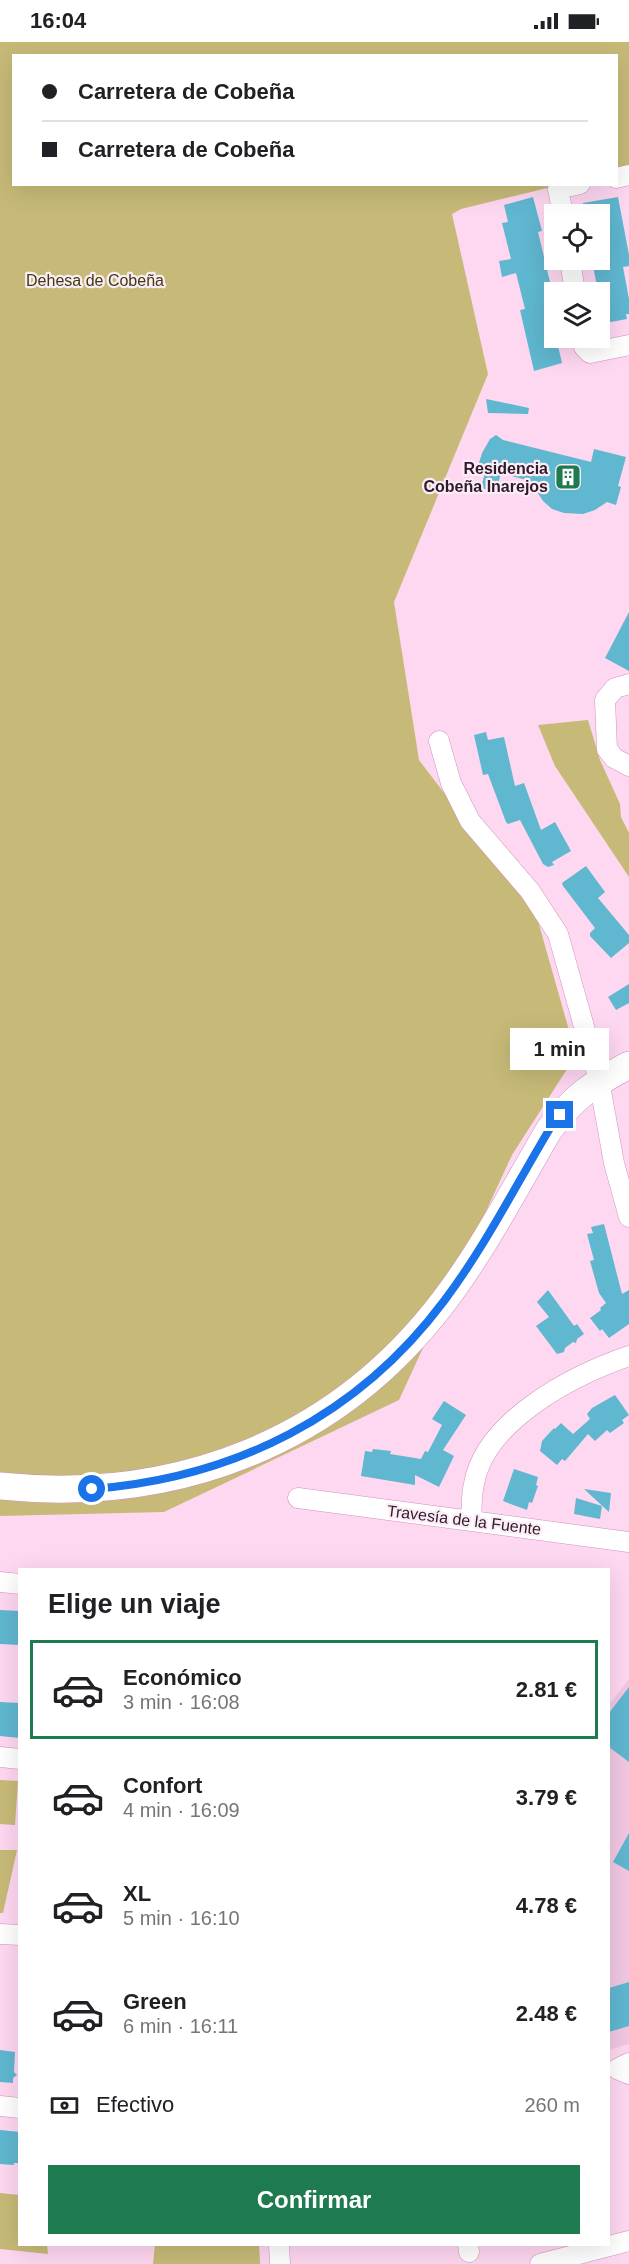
<!DOCTYPE html>
<html lang="es">
<head>
<meta charset="utf-8">
<style>
	body { margin:0; font-family:Arial,sans-serif; background:#f2f2f2; color:#202124; height:100vh; display:flex; flex-direction:column; font-size:22px; white-space:nowrap }
	* { box-sizing:border-box; margin:0 }
	p { font-size:20px; color:#757577 }
	.icon { flex:none; width:33px; height:33px; fill:none; stroke:currentColor; stroke-width:2; stroke-linecap:round; stroke-linejoin:round }
	.map { position:relative; flex:1; overflow:hidden }
	.details { position:absolute; left:18px; top:1526px; width:592px; height:678px; display:flex; flex-direction:column; background:#fff; border-radius:0px; box-shadow:0 6px 24px #0002 }
	.details>* { flex:none }
	.hud { position:absolute; left:12px; top:12px; width:606px; height:132px; border-radius:0px; box-shadow:0 6px 24px #0002; display:grid; align-content:center; height:132px; padding:0 30px; background:#fff }
	.controls { position:absolute; left:544px; top:162px; display:grid; gap:12px }
	.controls a { display:grid; place-items:center; width:66px; height:66px; border-radius:0px; background:#fff; box-shadow:0 6px 24px #0002; font-size:30px }
	.end { position:absolute; width:27px; height:27px; margin:-14px; border:8px solid #1a73e8; background:#fff; box-shadow:0 0 0 3px #fff }
	.from { border-radius:50% }
	.bubble { position:absolute; height:42px; border-radius:0px; background:#fff; box-shadow:0 6px 24px #0002; font-size:20px; font-weight:700; line-height:42px; text-align:center }
	.hud b { display:flex; align-items:center; gap:21px; height:57px; font-size:22px }
	.hud b+b { border-top:2px solid #e0e0e0 }
	.hud i { width:15px; height:15px; background:#202124 }
	ul { padding:0; list-style:none }
	li { display:flex; align-items:center; gap:18px; height:99px; margin:0 12px 9px; padding:0 18px; border:3px solid transparent; border-radius:0px }
	li div { flex:1 }
	li b { display:block; font-size:22px }
	li em { font-style:normal; font-weight:700 }
	li.active { border-color:#1e7a4f }
	li>.icon { width:54px; height:54px; stroke-width:1.5 }
	h2 { padding:0 30px; font-size:27px; line-height:72px }
	.pay { display:flex; align-items:center; gap:15px; height:66px; padding:0 30px; font-size:22px }
	.pay p { margin-inline-start:auto }
	.action { display:flex; gap:12px; margin-top:auto; padding:12px 30px }
	.action a { flex:1; height:69px; border-radius:0px; background:#1e7a4f; color:#fff; font-size:24px; font-weight:700; line-height:69px; text-align:center }
	.status { display:flex; justify-content:space-between; align-items:center; height:42px; padding:0 30px; background:#fff; direction:ltr }
	.status svg { height:16px; fill:currentColor }
	.map>svg:first-child { display:block }
</style>
</head>
<body>
<div class="status"><b>16:04</b><svg viewBox="0 0 49 12"><path d="M0 12V9h3v3zM5 12V6h3v6zM10 12V3h3v9zM15 12V0h3v12zM26 1h20v11H26zM47 4h2v5h-2z"/></svg></div>
<div class="map">
<svg width="629" height="2222" viewBox="0 0 629 2222">
	<rect width="100%" height="100%" fill="#fed7f1"/>
	<path fill="#f1c7e3" d="M629,1637v365l-20,6v-345z"/>
	<path fill="#c7ba78" d="M0,0h629v125l-12,3 -1,-114h-602v128l546,1 -99,24 -9,5 36,160 -94,228 25,158 117,154 40,141 -64,100 -113,245 -235,112 -164,4z
		M588,678l12,40 20,44 1,13 8,16v44l-74,-111 -17,-41z
		M0,1738l18,1 -3,44 -15,-1z
		M0,1808h17l-14,63h-3z
		M0,2151l19,2 1,49h27l1,10 -48,-5z
		M155,2202h104l1,18v2h-107z"/>
	<path fill="#5fb7d0" d="M533,155l9,34 -4,1 12,50 -5,2 10,40v23l3,-1 4,17 -28,8 -14,-61 5,-1 -9,-36 -14,4 -3,-16 12,-2 -9,-36 6,-1 -4,-17z
		M618,155l11,58v11l-6,1 6,32v15h-3l1,5 -27,5v-32h-2l-6,-32h8v-46h-15l-2,-11z
		M486,357l43,9 -1,6 -40,-1z
		M496,393l7,5 88,22 3,-13 32,8 -8,29 3,1 -5,18 -9,-3 -12,8 -12,4 -19,-1 -12,-4 -9,-8 -13,-20 -29,-8 -5,19 -15,-4 5,-19 -8,-3 4,-13 8,-14z
		M629,570v59l-24,-13z
		M486,690l2,8 16,-3 11,49 9,-3 17,47 14,-8 16,29 -19,11 2,3 -6,2 -5,-3 -23,-44 -12,4 -2,-2 -18,-48 -5,1 -9,-40z
		M586,824l19,26 -7,6 31,37v8l-18,15 -21,-22v-3l5,-5 -32,-42 -1,-3z
		M629,942v19l-13,7 -8,-13z
		M604,1182l18,70 7,-4v34l-20,14 -7,-9 -2,2 -10,-13 11,-8 -1,-2 6,-5 -7,-10 -9,-32 4,-1 -7,-26 6,-1 -2,-6z
		M548,1248l26,36 3,-2 7,10 -7,5 -1,4 -3,-1 -8,6 -1,4 -7,2 -21,-28 13,-9 -12,-15z
		M615,1353l14,20 -7,5 2,3 -14,10 -3,-3 -12,11 -7,-7 -23,27 -3,-2 -5,6 -17,-14 2,-10 12,-13 1,1 6,-6 12,11 17,-15 -3,-5 5,-6z
		M444,1359l22,14 -23,35 11,6 -15,31 -24,-12v10l-54,-9 4,-25 7,1 1,-3 18,2 -1,3 31,5 4,-8 3,1 14,-27 -10,-6z
		M514,1427l24,8 -2,8 2,1 -6,17 -3,-1 -2,8 -24,-9z
		M584,1447l27,4 -2,19z
		M576,1456l26,8 -2,13 -26,-5z
		M0,1568l20,1v34l-20,-1z
		M629,1645v75l-20,-15v-34z
		M0,1660l20,1v35l-20,-2z
		M629,1791v38l-16,-9z
		M629,1940v44l-20,6v-44z
		M0,2008l15,2 -1,20 3,3 -4,3v5l-13,-1z
		M0,2088l20,2v31h-6v2l-14,-1z"/>
	<g fill="none" stroke-linecap="round" stroke-linejoin="round">
		<defs>
			<path id="street" d="M616,136l13,-3
				M563,172l-5,-25 22,-5
				M570,218l5,32
				M583,296l1,9 6,6 39,-8
				M629,642l-14,4 -10,12 2,49 7,9 15,8
				M439,699l12,42 19,38 60,70 28,43 41,146 15,83 15,54
				M298,1456l331,44
				M471,1479c1,-12 0,-25 3,-37 11,-64 100,-109 155,-128
				M0,1540l20,2
				M0,1715l20,2
				M0,1892l20,1
				M629,2021l-12,6 12,5
				M0,2064l20,2
				M279,2202l1,20
				M468,2202l1,8
				M540,2222l89,-23"/>
			<path id="secondary" d="M0,1444c176,18 336,-43 444,-185 40,-53 71,-113 105,-171 24,-33 44,-46 80,-65"/>
		</defs>
		<use href="#street" stroke="#cf93bd" stroke-width="21"/>
		<use href="#secondary" stroke="#cf93bd" stroke-width="28"/>
		<use href="#street" stroke="#fff" stroke-width="20"/>
		<use href="#secondary" stroke="#fff" stroke-width="27"/>
	</g>
	<g fill="none" stroke-linecap="round" stroke-linejoin="round">
		<path stroke="#1a73e8" stroke-width="8" d="M92,1447c143,-11 266,-73 352,-188 40,-53 71,-114 105,-171l11,-15"/>
	</g>
	<defs>
		<symbol id="building-square" viewBox="-11 -11 22 22"><rect x="-9" y="-9" width="18" height="18" rx="4" fill="#1e7a4f" stroke="#faedf6"/><path d="M-4-6H4V6H1V3H-1V6H-4ZM-2.5-4.3h1.7v1.8h-1.7ZM.8-4.3h1.7v1.8H.8ZM-2.5-1h1.7V.8h-1.7ZM.8-1h1.7V.8H.8Z" fill="#fff"/></symbol>
	</defs>
	<g fill-rule="evenodd">
		<use href="#building-square" x="553" y="420" width="30" height="30"/>
	</g>
	<g text-anchor="middle" dominant-baseline="central" stroke-width="4.5" stroke-linejoin="round" paint-order="stroke">
		<g font-size="16" fill="#423a10" stroke="#faedf6">
			<text x="95" y="238">Dehesa de Cobeña</text>
		</g>
		<g font-size="16" font-weight="bold" fill="#30192a" stroke="#faedf6" text-anchor="end">
			<text x="548" y="426">Residencia<tspan x="548" dy="18">Cobeña Inarejos</tspan></text>
		</g>
		<g font-size="16" fill="#30192a" stroke="#faedf6">
			<text transform="translate(464 1478) rotate(7)">Travesía de la Fuente</text>
		</g>
	</g>
</svg>
<div class="controls">
<a><svg class="icon" aria-label="locate" viewBox="0 0 24 24"><circle cx="12" cy="12" r="6"/><path d="M12 2v4M12 18v4M2 12h4M18 12h4"/></svg></a>
<a><svg class="icon" aria-label="layers" viewBox="0 0 24 24"><path d="M12 4l9 5-9 5-9-5zM3 14l9 5 9-5"/></svg></a>
</div>
<i class="end from" style="left:92px;top:1447px"></i>
<i class="end" style="left:560px;top:1073px"></i>
<div class="bubble" style="left:510px;top:986px;width:99px">1 min</div>
<div class="hud">
<b><i class="from"></i>Carretera de Cobeña</b>
<b><i></i>Carretera de Cobeña</b>
</div>
<section class="details">
<h2>Elige un viaje</h2>
<ul>
<li class="active"><svg class="icon" aria-label="car" viewBox="0 0 24 24"><path d="M5 17H2v-5l4-1 3-4h7l3 4 3 1v5h-3M9 17h6M6 11h13"/><circle cx="7" cy="17" r="2"/><circle cx="17" cy="17" r="2"/></svg><div><b>Económico</b><p>3 min · 16:08</p></div><em>2.81 €</em></li>
<li><svg class="icon" aria-label="car" viewBox="0 0 24 24"><path d="M5 17H2v-5l4-1 3-4h7l3 4 3 1v5h-3M9 17h6M6 11h13"/><circle cx="7" cy="17" r="2"/><circle cx="17" cy="17" r="2"/></svg><div><b>Confort</b><p>4 min · 16:09</p></div><em>3.79 €</em></li>
<li><svg class="icon" aria-label="car" viewBox="0 0 24 24"><path d="M5 17H2v-5l4-1 3-4h7l3 4 3 1v5h-3M9 17h6M6 11h13"/><circle cx="7" cy="17" r="2"/><circle cx="17" cy="17" r="2"/></svg><div><b>XL</b><p>5 min · 16:10</p></div><em>4.78 €</em></li>
<li><svg class="icon" aria-label="car" viewBox="0 0 24 24"><path d="M5 17H2v-5l4-1 3-4h7l3 4 3 1v5h-3M9 17h6M6 11h13"/><circle cx="7" cy="17" r="2"/><circle cx="17" cy="17" r="2"/></svg><div><b>Green</b><p>6 min · 16:11</p></div><em>2.48 €</em></li>
</ul>
<div class="pay"><svg class="icon" aria-label="cash" viewBox="0 0 24 24"><path d="M3 7h18v10H3z"/><circle cx="12" cy="12" r="2"/></svg>Efectivo<p>260 m</p></div>
<div class="action"><a>Confirmar</a></div>
</section>
</div>
</body>
</html>
